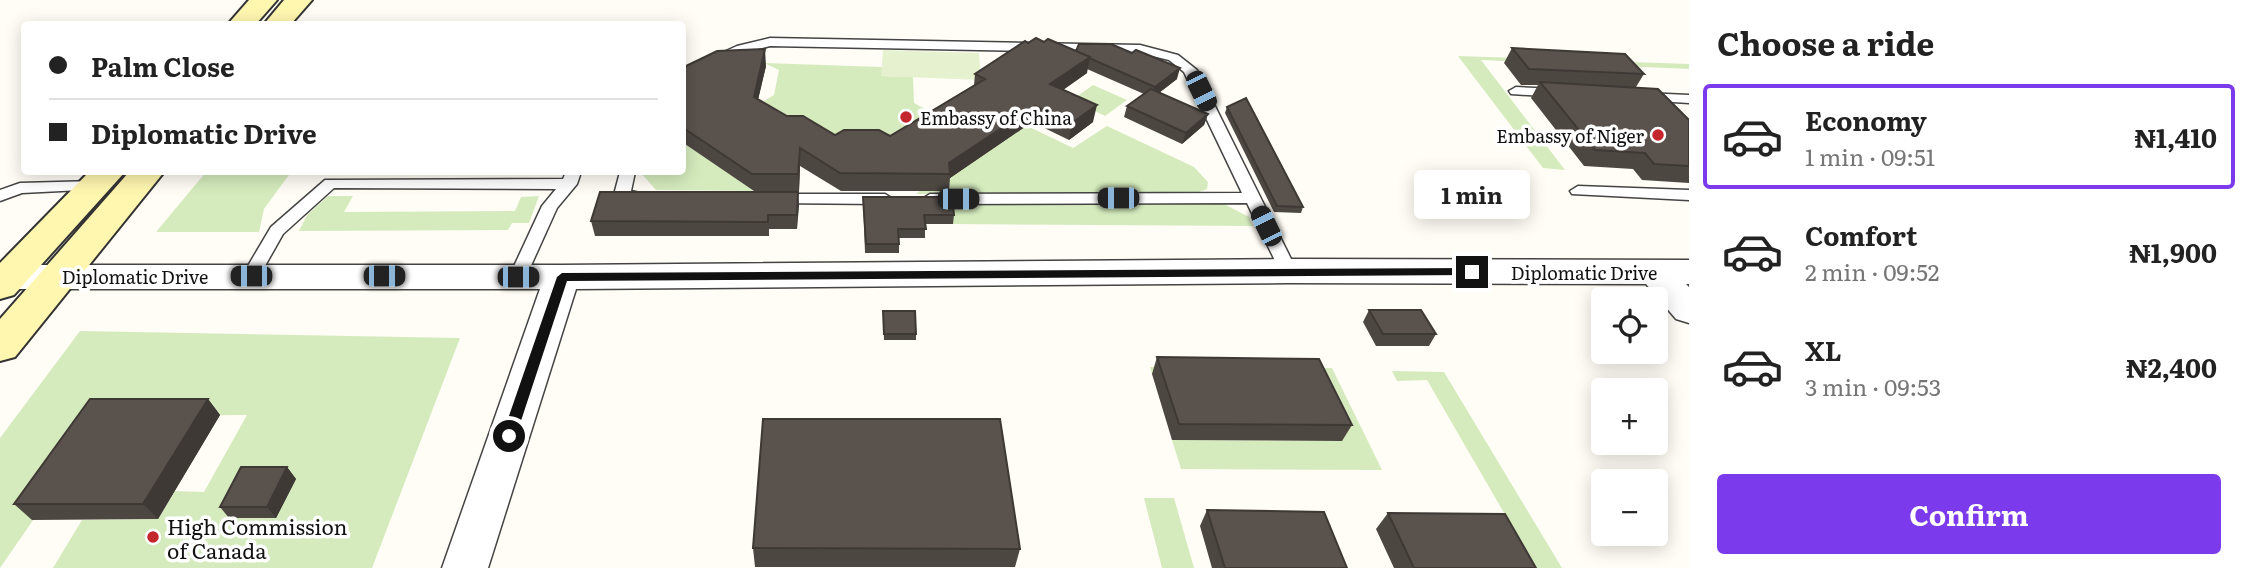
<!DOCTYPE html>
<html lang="en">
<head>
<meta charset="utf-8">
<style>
	body { margin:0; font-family:Literata,serif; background:#f2f2f2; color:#222; height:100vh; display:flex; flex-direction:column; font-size:26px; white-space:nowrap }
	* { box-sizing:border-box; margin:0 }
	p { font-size:23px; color:#767676 }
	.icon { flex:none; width:38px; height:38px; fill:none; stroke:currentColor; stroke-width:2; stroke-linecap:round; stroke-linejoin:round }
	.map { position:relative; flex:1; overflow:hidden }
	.details { display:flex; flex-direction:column; background:#fff; width:560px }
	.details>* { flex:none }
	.top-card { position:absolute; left:21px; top:21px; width:665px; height:154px; border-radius:7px; box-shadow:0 4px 18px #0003; display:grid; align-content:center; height:154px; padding:0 28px; background:#fff }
	.tools { position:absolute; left:1591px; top:287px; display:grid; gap:14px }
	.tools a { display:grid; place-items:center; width:77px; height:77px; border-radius:7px; background:#fff; box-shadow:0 4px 18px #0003; font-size:35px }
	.end { position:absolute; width:32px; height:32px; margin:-16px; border:9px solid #111; background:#fff; box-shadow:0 0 0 4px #fff }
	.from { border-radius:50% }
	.bubble { position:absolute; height:49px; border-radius:7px; background:#fff; box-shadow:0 4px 18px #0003; font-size:23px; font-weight:700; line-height:49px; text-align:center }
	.car { position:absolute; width:21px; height:42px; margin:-21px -10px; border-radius:9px; box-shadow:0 0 5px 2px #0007; background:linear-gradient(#222 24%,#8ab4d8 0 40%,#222 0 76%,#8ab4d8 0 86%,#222 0) }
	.top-card b { display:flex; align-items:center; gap:24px; height:66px; font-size:26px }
	.top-card b+b { border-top:2px solid #e0e0e0 }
	.top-card i { width:18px; height:18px; background:#222 }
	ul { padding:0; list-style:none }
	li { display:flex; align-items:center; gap:21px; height:105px; margin:0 14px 10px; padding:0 14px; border:4px solid transparent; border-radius:7px }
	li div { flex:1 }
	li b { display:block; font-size:26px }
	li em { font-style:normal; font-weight:700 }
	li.active { border-color:#7c3aed }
	li>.icon { width:63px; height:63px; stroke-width:1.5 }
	h2 { padding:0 28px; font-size:32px; line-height:84px }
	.primary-button { display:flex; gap:14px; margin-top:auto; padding:14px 28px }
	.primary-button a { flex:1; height:80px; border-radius:7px; background:#7c3aed; color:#fff; font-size:28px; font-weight:700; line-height:80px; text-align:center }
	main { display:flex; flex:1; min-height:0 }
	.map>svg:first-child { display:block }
</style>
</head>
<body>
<main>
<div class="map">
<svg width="1689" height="568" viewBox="0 0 1689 568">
	<rect width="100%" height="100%" fill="#fffdf5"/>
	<path fill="#d5ebbd" d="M1458,56l231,8v5l-208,-9 84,110 -22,-2z
		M764,63l118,4v9l31,1 1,26 30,16 -29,18 -71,10 -95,-37 25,-15 5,-25z
		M1093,85l34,15 -22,16 -33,-16z
		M1013,119l60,29 34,-22 87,41 14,15 -1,7 -11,4 -280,1z
		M683,142l71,49 -98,-1 -16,-18h42z
		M206,172h85l-27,37 -5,23h-103z
		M328,196h25l-9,16 171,-1 6,-14 18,-1 -10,27h-17l-4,7 -209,1 8,-16z
		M950,203l274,1 25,13 4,9 -300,-2z
		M80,331l380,7 -88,230h-319l29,-48 76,-1 17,-28 29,1 43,-77 -142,1 -105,152v-130z
		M1150,367l182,1 50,102 -201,-1 -9,-29 169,1 -189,-67z
		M1392,371l52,1 118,196h-26l-109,-188 -30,1z
		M1144,498h30l20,70h-32z"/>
	<path fill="#e6f2cf" d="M883,50l96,3 2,27 -100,-4z"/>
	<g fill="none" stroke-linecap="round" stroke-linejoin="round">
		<defs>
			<path id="lane" d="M770,38l370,7 38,10 19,15 100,201 -9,6 -6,-2 -35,-72 -317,1 -8,-5 8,-5 312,-1 -58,-121 -15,-12 -29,-7 -370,-7 -23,6 -65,28v-9l55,-25z
				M1516,87l42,2 7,4 -7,4 -47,-3 -2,-3z
				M1645,93l44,2v8l-49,-3v-6z
				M566,172h15l-4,12 -20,24 -33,73h-12l-3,-4 33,-71 14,-17 -222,-1 -51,46 -26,46 -6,2 -9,-6 29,-49 54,-47 238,-1z
				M620,172h15l-4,19 18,4 2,4 -2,4 -29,-2 -5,-10z
				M95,181l6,2 2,3 -2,3 -79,4 -22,8v-11l20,-7z
				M1578,186l111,4v10l-117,-6 -2,-3z
				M776,194h109l8,5 -8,5 -115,-1 -2,-4z"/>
			<path id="street" d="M1288,259l401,1v24h-3l3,3v36l-13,-4 -30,-35 -358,-1 -712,6 -88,279h-46l98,-279h-531l-9,-3v-18l9,-3h553z"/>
			<path id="secondary" d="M249,0h28l-21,24h-28z
				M284,0h28l-21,24h-27z
				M89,172h36l-111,123 -14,4v-36z
				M129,172h35l-149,185 -15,4v-42z"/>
		</defs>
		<use href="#lane" stroke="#444" stroke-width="3"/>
		<use href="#street" stroke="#444" stroke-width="3"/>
		<use href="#secondary" stroke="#333" stroke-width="4"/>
		<use href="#lane" fill="#fff" fill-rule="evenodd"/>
		<use href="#street" fill="#fff" fill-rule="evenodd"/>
		<use href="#secondary" fill="#fff6b0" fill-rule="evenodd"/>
	</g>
	<path fill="#4d4742" d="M1044,42l133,37 -18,14 49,21 -4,11 -22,19 -58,-27 3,-11 17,-12 -57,-25v4l-24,17 30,32 -24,18 -37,-18 -82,56 -1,13h-108l-41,-25 -1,25h-45l-72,-49v-74l84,-2 -8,33 29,17 48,19 55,1 84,-51 1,-11 53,-31z
		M1512,48l132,26 -8,13 53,33v63l-47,-3 -9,-11 -49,-3 -53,-68 7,-13h-17l-17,-22z
		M1227,107l76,100 -2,6 -27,-1 -49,-99z
		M798,192l-1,37h-28v7h-174l-4,-15z
		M863,197l91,18 -1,9h-28v14h-26v15h-34z
		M1369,310l67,24 -7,12h-53l-13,-24z
		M883,317l33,17v6h-32z
		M1157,357l195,68 -10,16 -170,-1 -20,-66z
		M208,399l12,16 -62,104 -126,1 -18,-16z
		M287,467l9,12 -20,39h-47l-9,-11z
		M1207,510l140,58h-135l-12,-42z
		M1388,513l148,55h-142l-18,-39z
		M753,548l267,1 -5,18h-260z"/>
	<path fill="#3f3936" d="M765,49l1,17 -11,47 -1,-16z
		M1090,57l-3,16 -40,28 3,-17z
		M1180,68l-3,11 -25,19 3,-11z
		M1097,105l-4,17 -24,18 3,-17z
		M1035,106l-3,16 -82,56 -1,-15z
		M1208,114l-4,11 -22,19 4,-11z
		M800,148v18l-1,25 -1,-17z
		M798,192l1,14 -2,23v-14z
		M208,399l12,16 -62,104 -15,-15z
		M287,467l9,12 -20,39 -9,-11z"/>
	<path fill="#5a524d" stroke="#3f3936" stroke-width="2" d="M1036,38l8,4 4,-3 42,18 -40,27 47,21 -25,18 -37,-17 -86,57 1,11 -110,-1 -40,-25 -2,26h-46l-70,-47v-59l35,-17 48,-2 -11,48 33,19h16l32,19 9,-5h35l11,6 95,-57 -10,-5 50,-33 3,2z
		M1079,44h32l21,9 4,-3 44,18 -25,19 -66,-29 1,-1 -14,-6z
		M1512,48l113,6 19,20 -115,-5z
		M1540,82l118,7 31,31v46l-35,-2 -9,-11 -50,-3z
		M1151,89l57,25 -22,19 -59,-27z
		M1246,98l57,109 -26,-1 -50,-99z
		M600,192h198l-1,23h-29v7l-177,-1z
		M863,197h89l2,18h-30l2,14h-28l1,15h-33z
		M1369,310h52l15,24h-53z
		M883,311h32l1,23h-32z
		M1157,357l162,2 33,66 -173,-1z
		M90,399h118l-65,105h-129z
		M763,419h237l20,130 -267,-1z
		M241,467h46l-20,40h-47z
		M1207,510l117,2 23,56h-122z
		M1388,513l117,1 31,54h-122z"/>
	<path fill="#111" d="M1472,268l5,4 -5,3 -905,6 -51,155 -7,5 -7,-5 55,-159 5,-4z"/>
	<g fill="#c4262e" stroke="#fff" stroke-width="2.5">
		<circle cx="906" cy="117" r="7"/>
		<circle cx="1658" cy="135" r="7"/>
		<circle cx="153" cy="537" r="7"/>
	</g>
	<g text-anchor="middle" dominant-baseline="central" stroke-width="7" stroke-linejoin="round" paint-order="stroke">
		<g font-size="18" fill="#111" stroke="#fff" text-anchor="start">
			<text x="920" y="117">Embassy of China</text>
			<text x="1644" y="135" text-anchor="end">Embassy of Niger</text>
		</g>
		<g font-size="18" fill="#111" stroke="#fff">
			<text x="1584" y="272">Diplomatic Drive</text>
			<text x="135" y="276">Diplomatic Drive</text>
		</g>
		<g font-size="21" fill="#111" stroke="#fff" text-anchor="start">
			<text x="167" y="525">High Commission<tspan x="167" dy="24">of Canada</tspan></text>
		</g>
	</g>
</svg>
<div class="tools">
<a><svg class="icon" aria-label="locate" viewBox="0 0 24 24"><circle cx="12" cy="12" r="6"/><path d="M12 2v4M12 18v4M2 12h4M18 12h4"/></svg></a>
<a>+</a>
<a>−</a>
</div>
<i class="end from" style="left:509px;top:436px"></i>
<i class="end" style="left:1472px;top:272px"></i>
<div class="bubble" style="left:1414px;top:170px;width:116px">1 min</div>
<i class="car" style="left:1201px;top:91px;rotate:154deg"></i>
<i class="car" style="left:1118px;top:198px;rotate:270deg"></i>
<i class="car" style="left:958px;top:199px;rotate:90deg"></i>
<i class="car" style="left:1266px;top:226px;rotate:334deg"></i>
<i class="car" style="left:251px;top:276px;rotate:270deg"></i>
<i class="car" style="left:384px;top:276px;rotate:90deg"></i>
<i class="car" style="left:518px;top:277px;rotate:90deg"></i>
<div class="top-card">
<b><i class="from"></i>Palm Close</b>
<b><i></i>Diplomatic Drive</b>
</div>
</div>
<section class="details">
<h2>Choose a ride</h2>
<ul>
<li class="active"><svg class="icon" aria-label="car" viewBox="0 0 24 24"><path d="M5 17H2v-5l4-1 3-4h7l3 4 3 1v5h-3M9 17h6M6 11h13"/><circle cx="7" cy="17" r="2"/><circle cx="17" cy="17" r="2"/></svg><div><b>Economy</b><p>1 min · 09:51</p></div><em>₦1,410</em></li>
<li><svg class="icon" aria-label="car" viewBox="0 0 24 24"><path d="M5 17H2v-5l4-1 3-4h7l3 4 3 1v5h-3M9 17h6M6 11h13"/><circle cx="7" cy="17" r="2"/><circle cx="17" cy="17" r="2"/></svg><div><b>Comfort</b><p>2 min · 09:52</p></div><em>₦1,900</em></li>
<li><svg class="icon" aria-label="car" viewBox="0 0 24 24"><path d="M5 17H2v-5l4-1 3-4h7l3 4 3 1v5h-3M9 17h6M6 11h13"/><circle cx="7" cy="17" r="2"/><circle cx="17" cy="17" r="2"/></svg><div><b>XL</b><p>3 min · 09:53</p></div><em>₦2,400</em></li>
</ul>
<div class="primary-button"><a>Confirm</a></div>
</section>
</main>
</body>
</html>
